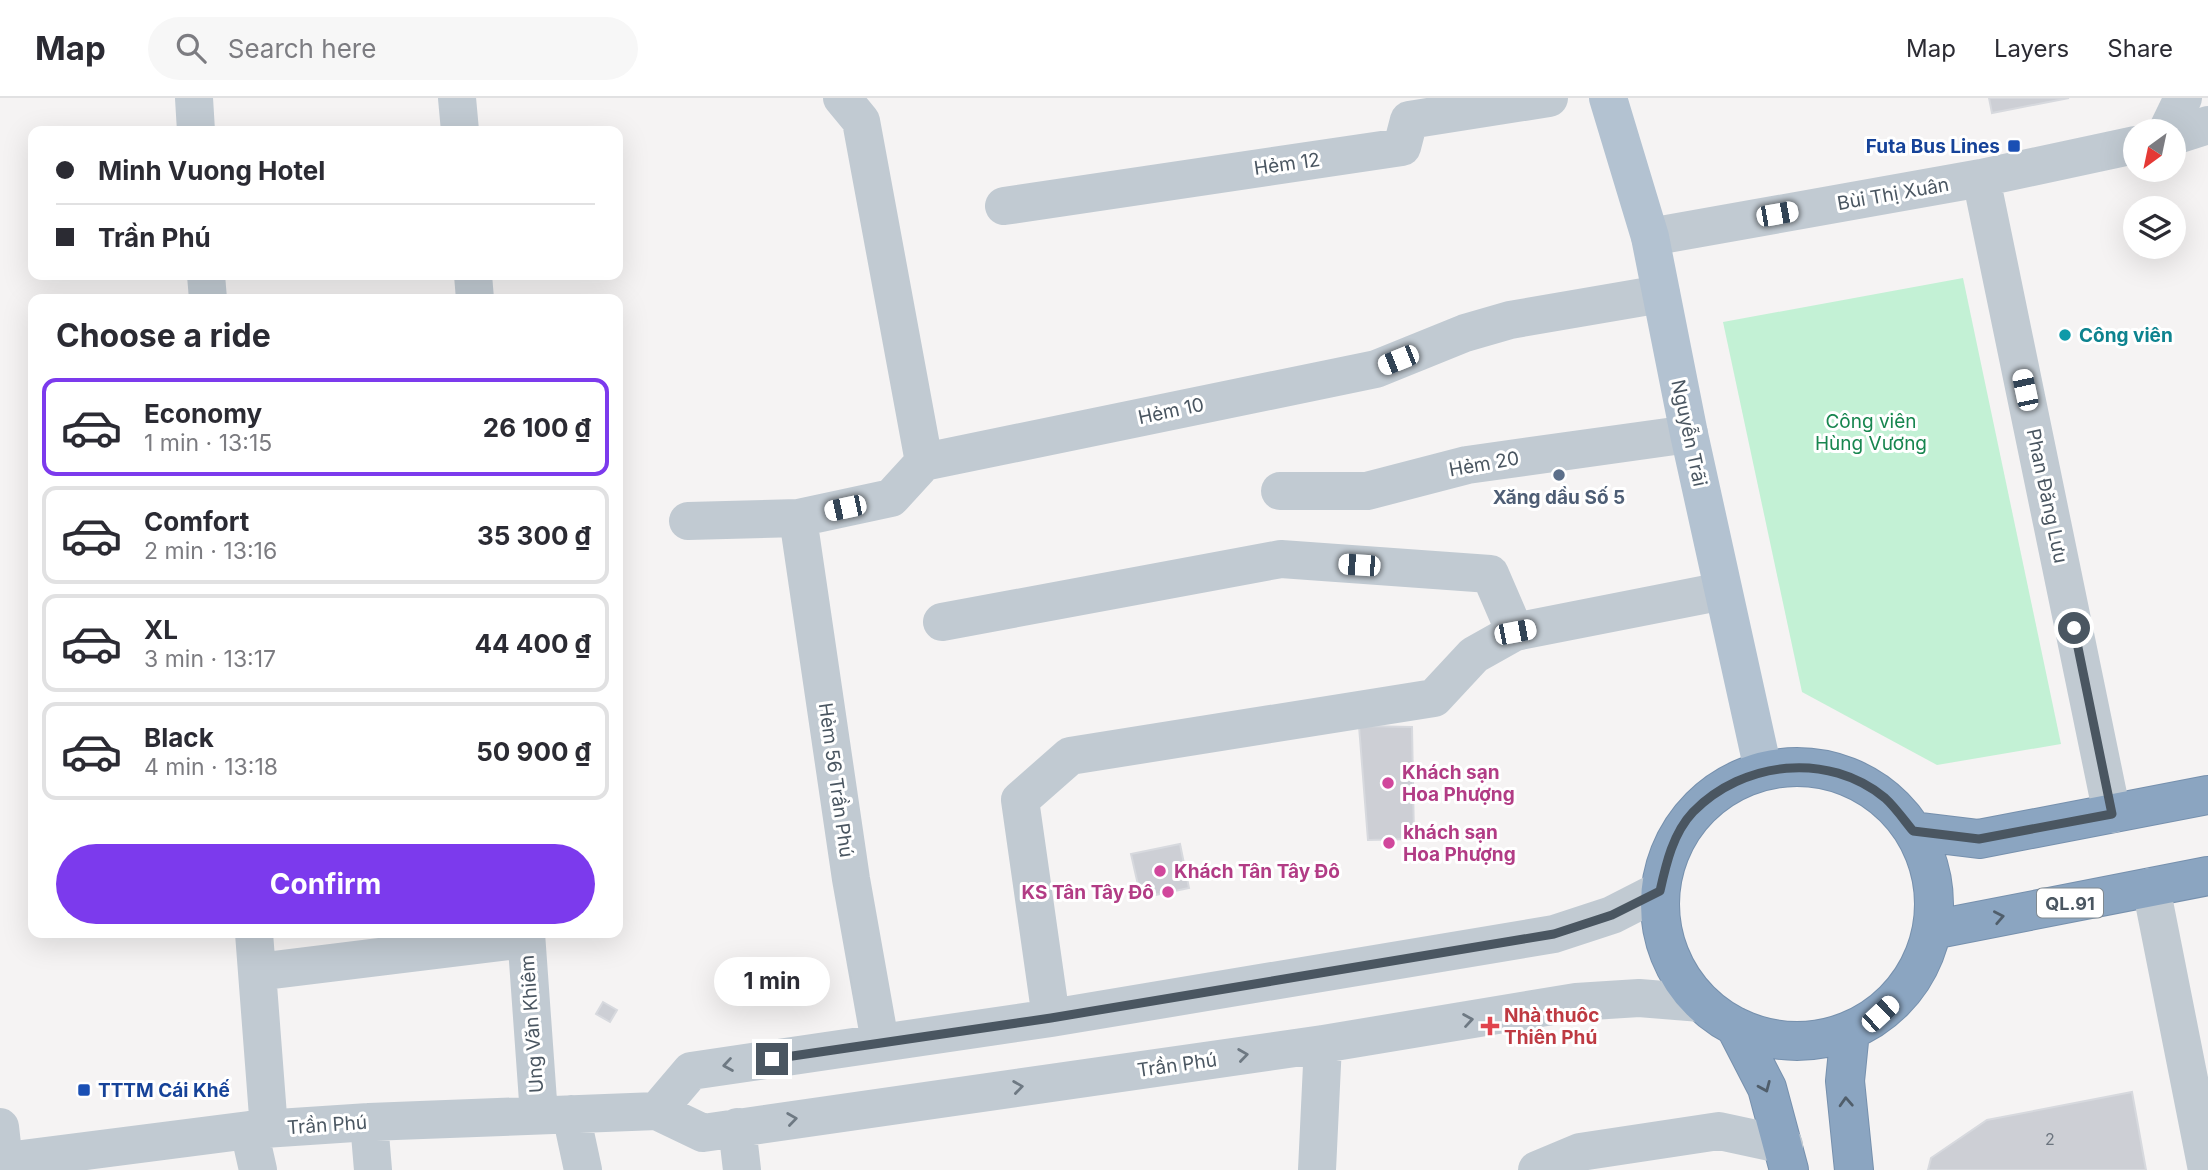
<!DOCTYPE html>
<html lang="en">
<head>
<meta charset="utf-8">
<style>
	body { margin:0; font-family:Inter,sans-serif; background:#f7f7f7; color:#2b2b33; height:100vh; display:flex; flex-direction:column; font-size:26px; white-space:nowrap }
	* { box-sizing:border-box; margin:0 }
	p { font-size:23px; color:#7c7c81 }
	.icon { flex:none; width:38px; height:38px; fill:none; stroke:currentColor; stroke-width:2; stroke-linecap:round; stroke-linejoin:round }
	.map { position:relative; flex:1; overflow:hidden }
	.sheet { position:absolute; left:28px; top:196px; width:595px; height:644px; display:flex; flex-direction:column; background:#fff; border-radius:14px; box-shadow:0 7px 28px #0002 }
	.sheet>* { flex:none }
	.guide { position:absolute; left:28px; top:28px; width:595px; height:154px; border-radius:14px; box-shadow:0 7px 28px #0002; display:grid; align-content:center; height:154px; padding:0 28px; background:#fff }
	.needle { width:46px; rotate:213deg }
	.controls { position:absolute; left:2123px; top:21px; display:grid; gap:14px }
	.controls a { display:grid; place-items:center; width:63px; height:63px; border-radius:50%; background:#fff; box-shadow:0 7px 28px #0002; font-size:35px }
	.end { position:absolute; width:32px; height:32px; margin:-16px; border:9px solid #4a5661; background:#fff; box-shadow:0 0 0 4px #fff }
	.from { border-radius:50% }
	.bubble { position:absolute; height:49px; border-radius:24px; background:#fff; box-shadow:0 7px 28px #0002; font-size:23px; font-weight:700; line-height:49px; text-align:center }
	.car { position:absolute; width:21px; height:42px; margin:-21px -10px; border-radius:9px; box-shadow:0 0 5px 2px #0007; background:linear-gradient(#fff 24%,#345 0 40%,#fff 0 76%,#345 0 86%,#fff 0) }
	.guide b { display:flex; align-items:center; gap:24px; height:66px; font-size:26px }
	.guide b+b { border-top:2px solid #e1e1e2 }
	.guide i { width:18px; height:18px; background:#2b2b33 }
	ul { padding:0; list-style:none }
	li { display:flex; align-items:center; gap:21px; height:98px; margin:0 14px 10px; padding:0 14px; border:4px solid #e1e1e2; border-radius:14px }
	li div { flex:1 }
	li b { display:block; font-size:26px }
	li em { font-style:normal; font-weight:700 }
	li.on { border-color:#7c3aed }
	li>.icon { width:63px; height:63px; stroke-width:1.5 }
	h2 { padding:0 28px; font-size:32px; line-height:84px }
	.action { display:flex; gap:14px; margin-top:auto; padding:14px 28px }
	.action a { flex:1; height:80px; border-radius:42px; background:#7c3aed; color:#fff; font-size:28px; font-weight:700; line-height:80px; text-align:center }
	header { display:flex; align-items:center; gap:42px; box-sizing:border-box; height:98px; padding:0 35px; background:#fff; border-bottom:2px solid #e1e1e2 }
	header strong { font-size:33px }
	nav { display:flex; gap:38px; margin-inline-start:auto; font-size:24px }
	.search { width:490px; height:63px; background:#f7f7f7; display:flex; align-items:center; gap:18px; box-sizing:border-box; padding:0 24px; border-radius:38px; color:#7c7c81; font-size:26px }
	.map>svg:first-child { display:block }
</style>
</head>
<body>
<header>
<strong>Map</strong>
<div class="search"><svg class="icon" aria-label="search" viewBox="0 0 24 24"><circle cx="10" cy="10" r="6"/><path d="M15 15l6 6"/></svg>Search here</div>
<nav><a>Map</a><a>Layers</a><a>Share</a></nav>
</header>
<div class="map">
<svg width="2208" height="1072" viewBox="0 0 2208 1072">
	<rect width="100%" height="100%" fill="#f5f3f3"/>
	<path fill="#c3f1d5" d="M1963,180l98,466 -124,21 -135,-73 -79,-370z"/>
	<path fill="#cdcfd5" stroke="#d7d9de" stroke-width="2" d="M1989,0h80l-77,15z
		M1359,628l53,1 2,112 -46,1z
		M1180,746l9,44 -48,10 -10,-44z
		M603,904l14,8 -7,12 -14,-8z
		M2132,994l14,78h-218l3,-12 56,-38z"/>
	<g fill="none" stroke-linecap="round" stroke-linejoin="round">
		<defs>
			<path id="highway" d="M1660 806a137 137 0 1 1 274 0a137 137 0 1 1-274 0Z
				M1913,733l66,8 229,-44
				M1932,832l276,-54
				M1735,928l32,62 22,82
				M1850,933l-5,50 9,89"/>
		</defs>
		<use href="#highway" stroke="#7690ad" stroke-width="40"/>
		<path stroke="#c1cad2" stroke-width="38" d="M194,0l2,33
			M457,0l3,33
			M842,0l19,23 63,341
			M2167,33l16,-33
			M2174,38l34,-11
			M1981,80l131,636
			M1004,108l398,-59 7,-27 140,-22
			M1650,139l331,-59 154,-33
			M206,177l2,24
			M473,177l2,24
			M1280,393h87l100,-26 222,-31
			M798,420l53,361 29,163
			M688,423l110,-3 93,-20 33,-36 452,-93 89,-36 45,-13 151,-26
			M942,524l339,-63 209,15 25,58
			M2151,789l56,283
			M254,835l15,196
			M526,835l13,182
			M257,874l269,-33
			M1051,920l-31,-218 50,-44 364,-58 40,-43 41,-23 208,-41
			M657,1013l34,-40 360,-53 503,-84 58,-19 47,-24
			M571,1016l12,56
			M369,1024l4,48
			M0,1029l4,35
			M737,1029l5,43
			M249,1032l9,40
			M0,1064l249,-32 120,-8 288,-11 46,22 620,-89 253,-42 63,-4 62,5
			M1317,1072l6,-126
			M1537,1072l43,-18 139,-21 65,14"/>
		<path stroke="#b3c2d1" stroke-width="38" d="M1608,0l42,139 39,197 74,336"/>
		<use href="#highway" stroke="#8ba5c1" stroke-width="38"/>
	</g>
	<defs><path id="oneway-chevron" d="M-2-3.5L2.5 0L-2 3.5" fill="none" stroke-width="1.6" stroke-linecap="round" stroke-linejoin="round" transform="scale(1.75)"/></defs>
	<g stroke="#505e6b">
		<use href="#oneway-chevron" transform="translate(1999 819) rotate(-11)"/>
		<use href="#oneway-chevron" transform="translate(1765 989) rotate(67)"/>
		<use href="#oneway-chevron" transform="translate(1846 1004) rotate(-93)"/>
	</g>
	<g stroke="#6e7983">
		<use href="#oneway-chevron" transform="translate(1468 922) rotate(-9)"/>
		<use href="#oneway-chevron" transform="translate(1243 957) rotate(-8)"/>
		<use href="#oneway-chevron" transform="translate(728 967) rotate(171)"/>
		<use href="#oneway-chevron" transform="translate(1018 989) rotate(-8)"/>
		<use href="#oneway-chevron" transform="translate(792 1021) rotate(-8)"/>
	</g>
	<g fill="none" stroke-linecap="round" stroke-linejoin="round">
		<path stroke="#4a5661" stroke-width="9" d="M772,961l279,-41 503,-84 58,-19 48,-24c6,-27 13,-58 33,-79 50,-51 135,-61 192,-14 10,9 19,22 28,33l66,8 133,-25 -38,-186"/>
	</g>
	<g fill="#1a4fb4" stroke="#fff" stroke-width="2.5">
		<rect x="2007" y="41" width="14" height="14" rx="3.5"/>
		<rect x="77" y="985" width="14" height="14" rx="3.5"/>
	</g>
	<circle fill="#0f9aa8" stroke="#fff" stroke-width="2.5" cx="2065" cy="237" r="7"/>
	<circle fill="#5c6f8a" stroke="#fff" stroke-width="2.5" cx="1559" cy="377" r="7"/>
	<g fill="#d1479c" stroke="#fff" stroke-width="2.5">
		<circle cx="1388" cy="685" r="7"/>
		<circle cx="1389" cy="745" r="7"/>
		<circle cx="1160" cy="773" r="7"/>
		<circle cx="1168" cy="794" r="7"/>
	</g>
	<path fill="#e0444e" stroke="#fff" stroke-width="2.5" d="M1486.5 917.5h7v7h7v7h-7v7h-7v-7h-7v-7h7z"/>
	<g text-anchor="middle" dominant-baseline="central" stroke-width="6" stroke-linejoin="round" paint-order="stroke">
		<g font-size="16" fill="#6b747e">
			<text x="2050" y="1041">2</text>
		</g>
		<rect fill="#fff" stroke="#808990" stroke-width="2" x="2037" y="790.5" width="66" height="29" rx="5"/>
		<g font-size="18" font-weight="bold" fill="#4a5661">
			<text x="2070" y="805">QL.91</text>
		</g>
		<g font-size="19" font-weight="bold" fill="#164399" stroke="#fff" text-anchor="end">
			<text x="2000" y="48">Futa Bus Lines</text>
			<text x="98" y="992" text-anchor="start">TTTM Cái Khế</text>
		</g>
		<g font-size="19" fill="#4a5661" stroke="#fff">
			<text transform="translate(1287 66) rotate(-8)">Hẻm 12</text>
			<text transform="translate(1893 96) rotate(-10)">Bùi Thị Xuân</text>
			<text transform="translate(1171 313) rotate(-12)">Hẻm 10</text>
			<text transform="translate(1689 335) rotate(78)">Nguyễn Trãi</text>
			<text transform="translate(1484 366) rotate(-10)">Hẻm 20</text>
			<text transform="translate(2047 398) rotate(78)">Phan Đăng Lưu</text>
			<text transform="translate(836 682) rotate(82)">Hẻm 56 Trần Phú</text>
			<text transform="translate(532 926) rotate(-94)">Ung Văn Khiêm</text>
			<text transform="translate(1177 967) rotate(-8)">Trần Phú</text>
			<text transform="translate(327 1027) rotate(-4)">Trần Phú</text>
		</g>
		<g font-size="19" font-weight="bold" fill="#0d838f" stroke="#fff" text-anchor="start">
			<text x="2079" y="237">Công viên</text>
		</g>
		<g font-size="19" fill="#17864f" stroke="#fff">
			<text x="1871" y="323">Công viên<tspan x="1871" dy="22">Hùng Vương</tspan></text>
		</g>
		<g font-size="19" font-weight="bold" fill="#4e5e75" stroke="#fff">
			<text x="1559" y="399">Xăng dầu Số 5</text>
		</g>
		<g font-size="19" font-weight="bold" fill="#b23c85" stroke="#fff" text-anchor="start">
			<text x="1402" y="674">Khách sạn<tspan x="1402" dy="22">Hoa Phượng</tspan></text>
			<text x="1403" y="734">khách sạn<tspan x="1403" dy="22">Hoa Phượng</tspan></text>
			<text x="1174" y="773">Khách Tân Tây Đô</text>
			<text x="1154" y="794" text-anchor="end">KS Tân Tây Đô</text>
		</g>
		<g font-size="19" font-weight="bold" fill="#be3a42" stroke="#fff" text-anchor="start">
			<text x="1504" y="917">Nhà thuôc<tspan x="1504" dy="22">Thiên Phú</tspan></text>
		</g>
	</g>
</svg>
<div class="controls">
<a><svg class="needle" viewBox="-14 -14 28 28"><path d="M0-13l5 13h-10z" fill="#e53935"/><path d="M0 13l5-13h-10z" fill="#7c7c81"/></svg></a>
<a><svg class="icon" aria-label="layers" viewBox="0 0 24 24"><path d="M12 4l9 5-9 5-9-5zM3 14l9 5 9-5"/></svg></a>
</div>
<i class="end from" style="left:2074px;top:530px"></i>
<i class="end" style="left:772px;top:961px"></i>
<div class="bubble" style="left:714px;top:859px;width:116px">1 min</div>
<i class="car" style="left:1777px;top:116px;rotate:80deg"></i>
<i class="car" style="left:1398px;top:262px;rotate:248deg"></i>
<i class="car" style="left:2025px;top:292px;rotate:348deg"></i>
<i class="car" style="left:845px;top:410px;rotate:258deg"></i>
<i class="car" style="left:1359px;top:467px;rotate:274deg"></i>
<i class="car" style="left:1515px;top:534px;rotate:79deg"></i>
<i class="car" style="left:1880px;top:916px;rotate:47deg"></i>
<div class="guide">
<b><i class="from"></i>Minh Vuong Hotel</b>
<b><i></i>Trần Phú</b>
</div>
<section class="sheet">
<h2>Choose a ride</h2>
<ul>
<li class="on"><svg class="icon" aria-label="car" viewBox="0 0 24 24"><path d="M5 17H2v-5l4-1 3-4h7l3 4 3 1v5h-3M9 17h6M6 11h13"/><circle cx="7" cy="17" r="2"/><circle cx="17" cy="17" r="2"/></svg><div><b>Economy</b><p>1 min · 13:15</p></div><em>26 100 ₫</em></li>
<li><svg class="icon" aria-label="car" viewBox="0 0 24 24"><path d="M5 17H2v-5l4-1 3-4h7l3 4 3 1v5h-3M9 17h6M6 11h13"/><circle cx="7" cy="17" r="2"/><circle cx="17" cy="17" r="2"/></svg><div><b>Comfort</b><p>2 min · 13:16</p></div><em>35 300 ₫</em></li>
<li><svg class="icon" aria-label="car" viewBox="0 0 24 24"><path d="M5 17H2v-5l4-1 3-4h7l3 4 3 1v5h-3M9 17h6M6 11h13"/><circle cx="7" cy="17" r="2"/><circle cx="17" cy="17" r="2"/></svg><div><b>XL</b><p>3 min · 13:17</p></div><em>44 400 ₫</em></li>
<li><svg class="icon" aria-label="car" viewBox="0 0 24 24"><path d="M5 17H2v-5l4-1 3-4h7l3 4 3 1v5h-3M9 17h6M6 11h13"/><circle cx="7" cy="17" r="2"/><circle cx="17" cy="17" r="2"/></svg><div><b>Black</b><p>4 min · 13:18</p></div><em>50 900 ₫</em></li>
</ul>
<div class="action"><a>Confirm</a></div>
</section>
</div>
</body>
</html>
